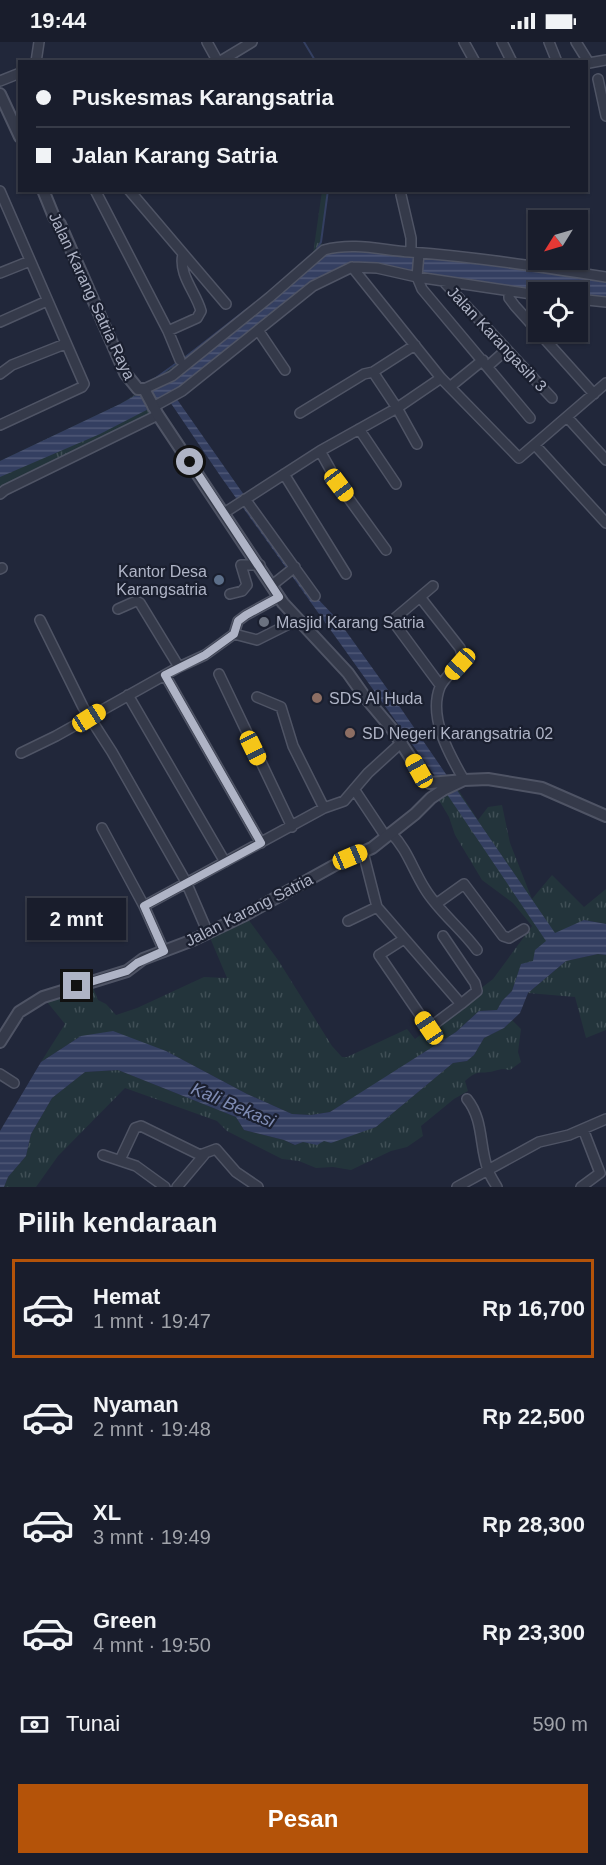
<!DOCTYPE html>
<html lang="id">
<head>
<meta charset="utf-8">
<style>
	body { margin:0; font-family:Helvetica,sans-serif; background:#262a38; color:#f1f3f6; height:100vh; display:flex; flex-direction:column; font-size:22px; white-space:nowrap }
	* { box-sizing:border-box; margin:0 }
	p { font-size:20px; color:#9fa2a9 }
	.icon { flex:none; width:33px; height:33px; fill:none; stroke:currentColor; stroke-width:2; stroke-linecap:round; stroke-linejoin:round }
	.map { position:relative; height:1145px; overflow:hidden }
	.side { display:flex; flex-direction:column; background:#191d2c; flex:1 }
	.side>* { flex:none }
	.hud { position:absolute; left:18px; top:18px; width:570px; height:132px; border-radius:0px; box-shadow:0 2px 4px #0004,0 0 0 2px #373b48; display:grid; align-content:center; height:132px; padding:0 18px; background:#191d2c }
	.needle { width:39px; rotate:233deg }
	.buttons { position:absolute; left:528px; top:168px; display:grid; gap:12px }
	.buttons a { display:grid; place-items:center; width:60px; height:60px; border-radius:0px; background:#191d2c; box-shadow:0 2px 4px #0004,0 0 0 2px #373b48; font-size:30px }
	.end { position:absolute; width:27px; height:27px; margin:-14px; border:8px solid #afb4c6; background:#111; box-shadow:0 0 0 3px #111 }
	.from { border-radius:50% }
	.bubble { position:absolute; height:42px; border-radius:0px; background:#191d2c; box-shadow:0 2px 4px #0004,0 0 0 2px #373b48; font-size:20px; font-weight:700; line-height:42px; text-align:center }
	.car { position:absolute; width:18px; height:36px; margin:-18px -9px; border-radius:8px; box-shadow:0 0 4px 2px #0007; background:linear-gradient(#f5c518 24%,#345 0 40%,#f5c518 0 76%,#345 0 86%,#f5c518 0) }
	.hud b { display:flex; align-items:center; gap:21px; height:57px; font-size:22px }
	.hud b+b { border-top:2px solid #373b48 }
	.hud i { width:15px; height:15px; background:#f1f3f6 }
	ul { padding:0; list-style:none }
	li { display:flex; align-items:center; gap:18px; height:99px; margin:0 12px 9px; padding:0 6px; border:3px solid transparent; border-radius:0px }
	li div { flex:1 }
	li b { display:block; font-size:22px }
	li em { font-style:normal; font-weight:700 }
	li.on { border-color:#b45309 }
	li>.icon { width:54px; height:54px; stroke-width:1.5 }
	h2 { padding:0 18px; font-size:27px; line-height:72px }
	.pay { display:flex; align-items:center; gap:15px; height:66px; padding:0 18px; font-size:22px }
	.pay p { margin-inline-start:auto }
	.primary-button { display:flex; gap:12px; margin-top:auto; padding:12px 18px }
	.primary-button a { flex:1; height:69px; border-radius:0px; background:#b45309; color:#fff; font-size:24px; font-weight:700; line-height:69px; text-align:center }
	.status { display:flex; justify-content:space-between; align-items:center; height:42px; padding:0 30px; background:#191d2c; direction:ltr }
	.status svg { height:16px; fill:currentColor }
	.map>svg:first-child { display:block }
</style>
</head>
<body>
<div class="status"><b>19:44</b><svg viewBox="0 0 49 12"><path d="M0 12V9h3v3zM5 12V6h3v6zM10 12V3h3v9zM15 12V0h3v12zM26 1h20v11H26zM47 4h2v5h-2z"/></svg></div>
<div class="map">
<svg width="606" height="1145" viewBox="0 0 606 1145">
	<defs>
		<pattern id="grass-tufts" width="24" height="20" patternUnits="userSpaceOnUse" patternTransform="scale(1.5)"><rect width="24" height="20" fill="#23343b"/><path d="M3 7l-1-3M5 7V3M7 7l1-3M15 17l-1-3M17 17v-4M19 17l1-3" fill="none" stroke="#404f56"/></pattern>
		<pattern id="water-rules" width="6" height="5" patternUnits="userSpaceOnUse" patternTransform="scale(1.5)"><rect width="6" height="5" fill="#343f61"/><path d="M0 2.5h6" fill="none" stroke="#4f5876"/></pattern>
	</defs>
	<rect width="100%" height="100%" fill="#21273a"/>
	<path fill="url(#grass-tufts)" d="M322,149h6l-7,51 3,8 -163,131 -3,34 -158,79v-33l120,-57 24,-15 9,-9 107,-80 53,-46z
		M457,746l21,32 10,-13 14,-2 8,38 22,56 20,-24 32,32 22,-18v35l-22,-4 -51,42 -12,3 -9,26 -10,10 -5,9 -18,1 -23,21 -87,56 -39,24 -19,3 -19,-1 -45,-20 -81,-43 -85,-15 -40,26 24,-38 -22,-27 48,-15 7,18 8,4 10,11 21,-7 67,-31 23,1 -19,-45 37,-18 33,45 54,86 10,11h5l60,-28 8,10 78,-60 39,-53 -19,-23 -31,-23 -27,-45 -6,-18 -12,-20z
		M598,912l8,1v75l-20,8 -11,-41 -47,-4 38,-32z
		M512,978l9,9 -3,23 3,10 -11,8c-7,-1 -9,-1 -16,1 -15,4 -14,-3 -29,10l3,10 -14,8 -33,27 2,10 -16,11 -16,4 -40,19 -18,-3 -17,1 -17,-7 -17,-2 -55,-28 -10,-10 -92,-33 -67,68 -22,31h-32l4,-10 18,-21 5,-22 21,-36 33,-26 33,-2 118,47 8,13 40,10 10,5 9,-3 21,-1 52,-14 77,-64 14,-2 7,-6 10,-17 20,-10z"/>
	<path fill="url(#water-rules)" d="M334,205l272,30v25l-28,-3v-7h-40l-161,-24 -43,7 -160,120 141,201 23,24 53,74 164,239 29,-13 22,4v31l-8,-1 -32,7 -38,32 -8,20 -16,15 -20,10 -10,17 -7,6 -14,2 -77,64 -45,16 -7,-2 -7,4 -14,-3 -8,3 -11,-5 -40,-10 -8,-13 -118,-47 -33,2 -33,26 -21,36 -5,22 -18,21 -4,10h-4v-56l41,-69 40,-26 32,-5 53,20 81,43 45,20 19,1 19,-3 126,-80 23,-21 18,-1 5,-9 10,-10 9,-27 12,-3 2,-11 11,-9 -116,-172 -209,-292 -53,-78 -68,35 -100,43v-16l120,-57 41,-23z"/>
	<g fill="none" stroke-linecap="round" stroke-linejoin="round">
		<path stroke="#343f61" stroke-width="2" d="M304,0l12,20
			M314,212l7,-12 7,-52
			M268,251l16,-14
			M183,317l64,-50
			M153,338l25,-18"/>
		<defs>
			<path id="minor" d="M207,0l11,20
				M464,0l11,20
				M502,0l10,20
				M549,0l8,20
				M576,0l13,21 17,-3
				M36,20l3,-20
				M219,20l33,-20
				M598,37l8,37
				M0,39l20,-8
				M95,148l73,141 12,29
				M129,148l97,114
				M0,149l84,193 -2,3 -82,38
				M401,153l10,43v14
				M419,211l-2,24 5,12 108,129
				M352,225l89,111 78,80 87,-75
				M0,231l30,-12
				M443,239l109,117
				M509,249v7l6,8 79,88
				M578,257l28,3
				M0,280l47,-21
				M258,288l27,40
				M168,289l29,-13 4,-7c-5,-19 -23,-36 -18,-57
				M488,324l18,-16
				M373,330l24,36 20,36
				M0,332l12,-9 53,-21
				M451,344l32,-26
				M144,347l28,-13 98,-79 54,-47c30,-8 57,0 86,2 66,5 131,15 196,25
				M153,365l29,-16 131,-105 39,-19 25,1 40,9 121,18
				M300,371l64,-39 9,-2 42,-27
				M567,375l39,43
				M359,387l37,55
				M535,403l71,78
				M320,409l19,34 47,65
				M284,432l62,100
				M0,452l5,-4 153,-75
				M245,457l70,97
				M224,471l96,-62 77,-43 44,-30
				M0,527l2,-1
				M271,544l24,-19
				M433,544l-39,33 1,5 45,61
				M230,552l12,-3 5,-6 -6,-20h19
				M420,555l40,51 3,9c-5,11 -18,19 -23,30 -12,30 9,67 24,93
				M118,567l18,-8 4,2 39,64
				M40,578l43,87 29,45 74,130 22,51
				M234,592l23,6 40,-20
				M219,632l73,153
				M165,633l96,168
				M128,653l97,167
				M257,655l24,10 12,39 31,62
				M21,711l35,-17 123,-69 26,-12 29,-21 4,-13 8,-6 33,-18
				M354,747l32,48
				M102,786l42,78 20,45
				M391,791c16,16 22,37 34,56 14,23 36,39 52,61
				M363,810l14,55 84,97 -32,24 -50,-73 25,-16
				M436,862l28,-20 39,52 6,2 15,-9
				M144,864l180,-98 20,-7 24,-28 34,-31
				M348,879l29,-14
				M443,894l32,47 2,8 -16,13
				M0,1032l14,9
				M467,1057c17,21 12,47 21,71 2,6 6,12 9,17
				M103,1113l33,11 29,21
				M120,1118l15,-32 6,-2 59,29 16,-6 20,23 22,15
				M177,1145l27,-32
				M457,1145l82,-45 30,-7 37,-16
				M581,1145l19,-14 -17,-44"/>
			<path id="tertiary" d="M0,52l20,43
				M43,148l11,27 6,7 65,149 13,16h6l14,26 125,188 65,70 17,24 27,32 27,42 11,12 34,-3
				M0,1000l19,-30 24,-15 84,-26 16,-12 50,-19 52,-25 99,-55 28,-12 43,-34 16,-16 12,-8 21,-10 24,-1 54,9 64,28"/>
		</defs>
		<use href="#minor" stroke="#4f5465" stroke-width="12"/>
		<use href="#tertiary" stroke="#4f5465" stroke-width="14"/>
		<use href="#minor" stroke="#353a4a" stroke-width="9"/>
		<use href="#tertiary" stroke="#353a4a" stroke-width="10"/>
	</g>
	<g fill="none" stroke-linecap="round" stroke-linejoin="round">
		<path stroke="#afb4c6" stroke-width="8" d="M77,944l50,-15 10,-8 27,-12 -20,-45 117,-63 -96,-168 40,-20 29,-21 4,-13 8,-6 33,-18 -89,-135"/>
	</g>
	<circle fill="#5c6f8a" stroke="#1a1f2f" stroke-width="2" cx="219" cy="538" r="6"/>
	<circle fill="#6b7280" stroke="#1a1f2f" stroke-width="2" cx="264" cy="580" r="6"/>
	<g fill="#8d6e63" stroke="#1a1f2f" stroke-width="2">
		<circle cx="317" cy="656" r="6"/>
		<circle cx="350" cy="691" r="6"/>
	</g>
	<g text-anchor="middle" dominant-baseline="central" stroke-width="4.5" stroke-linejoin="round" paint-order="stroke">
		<g font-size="16" fill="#afb4c6" stroke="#1a1f2f">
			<text transform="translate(92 254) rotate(65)">Jalan Karang Satria Raya</text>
			<text transform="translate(497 297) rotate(47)">Jalan Karangasih 3</text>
			<text transform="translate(249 868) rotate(-27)">Jalan Karang Satria</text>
		</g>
		<g font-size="16" fill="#afb4c6" stroke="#1a1f2f" text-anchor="start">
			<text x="207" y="529" text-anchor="end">Kantor Desa<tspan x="207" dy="18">Karangsatria</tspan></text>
			<text x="276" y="580">Masjid Karang Satria</text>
			<text x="329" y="656">SDS Al Huda</text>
			<text x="362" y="691">SD Negeri Karangsatria 02</text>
		</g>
		<g font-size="18" font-style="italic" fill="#7e8bb3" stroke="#1a1f2f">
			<text transform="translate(233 1063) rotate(23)">Kali Bekasi</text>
		</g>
	</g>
</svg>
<div class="buttons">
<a><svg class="needle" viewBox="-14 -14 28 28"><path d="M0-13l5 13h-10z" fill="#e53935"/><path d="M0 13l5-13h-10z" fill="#9fa2a9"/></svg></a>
<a><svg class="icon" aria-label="locate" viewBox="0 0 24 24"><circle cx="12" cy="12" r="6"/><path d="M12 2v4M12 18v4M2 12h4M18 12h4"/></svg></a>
</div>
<i class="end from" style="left:190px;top:420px"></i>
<i class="end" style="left:77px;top:944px"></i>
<div class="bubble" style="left:27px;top:856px;width:99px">2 mnt</div>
<i class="car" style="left:339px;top:443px;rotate:143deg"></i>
<i class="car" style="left:460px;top:622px;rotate:222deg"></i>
<i class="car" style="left:89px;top:676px;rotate:58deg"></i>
<i class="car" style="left:253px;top:706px;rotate:154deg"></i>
<i class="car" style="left:419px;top:729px;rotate:331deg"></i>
<i class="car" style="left:350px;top:815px;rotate:67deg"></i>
<i class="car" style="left:429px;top:986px;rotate:326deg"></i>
<div class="hud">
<b><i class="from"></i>Puskesmas Karangsatria</b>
<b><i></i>Jalan Karang Satria</b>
</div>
</div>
<section class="side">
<h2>Pilih kendaraan</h2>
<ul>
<li class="on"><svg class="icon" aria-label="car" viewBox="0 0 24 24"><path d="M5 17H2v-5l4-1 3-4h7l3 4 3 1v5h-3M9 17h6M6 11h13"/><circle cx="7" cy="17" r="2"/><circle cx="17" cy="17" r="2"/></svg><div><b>Hemat</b><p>1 mnt · 19:47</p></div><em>Rp 16,700</em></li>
<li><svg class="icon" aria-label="car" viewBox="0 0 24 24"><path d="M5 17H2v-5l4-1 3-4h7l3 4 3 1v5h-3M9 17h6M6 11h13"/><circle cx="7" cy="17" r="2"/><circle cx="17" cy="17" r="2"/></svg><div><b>Nyaman</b><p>2 mnt · 19:48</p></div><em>Rp 22,500</em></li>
<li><svg class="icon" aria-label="car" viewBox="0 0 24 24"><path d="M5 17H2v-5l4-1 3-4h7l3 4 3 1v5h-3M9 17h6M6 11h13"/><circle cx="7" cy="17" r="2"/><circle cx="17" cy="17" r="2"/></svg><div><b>XL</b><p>3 mnt · 19:49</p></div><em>Rp 28,300</em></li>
<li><svg class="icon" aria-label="car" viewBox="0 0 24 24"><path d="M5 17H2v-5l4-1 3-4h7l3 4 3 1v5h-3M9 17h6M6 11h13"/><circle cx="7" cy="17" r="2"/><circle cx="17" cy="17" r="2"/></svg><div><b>Green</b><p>4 mnt · 19:50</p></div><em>Rp 23,300</em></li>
</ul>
<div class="pay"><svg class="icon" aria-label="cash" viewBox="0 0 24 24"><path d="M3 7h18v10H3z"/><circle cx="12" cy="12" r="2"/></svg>Tunai<p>590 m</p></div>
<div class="primary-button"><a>Pesan</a></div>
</section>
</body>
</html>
